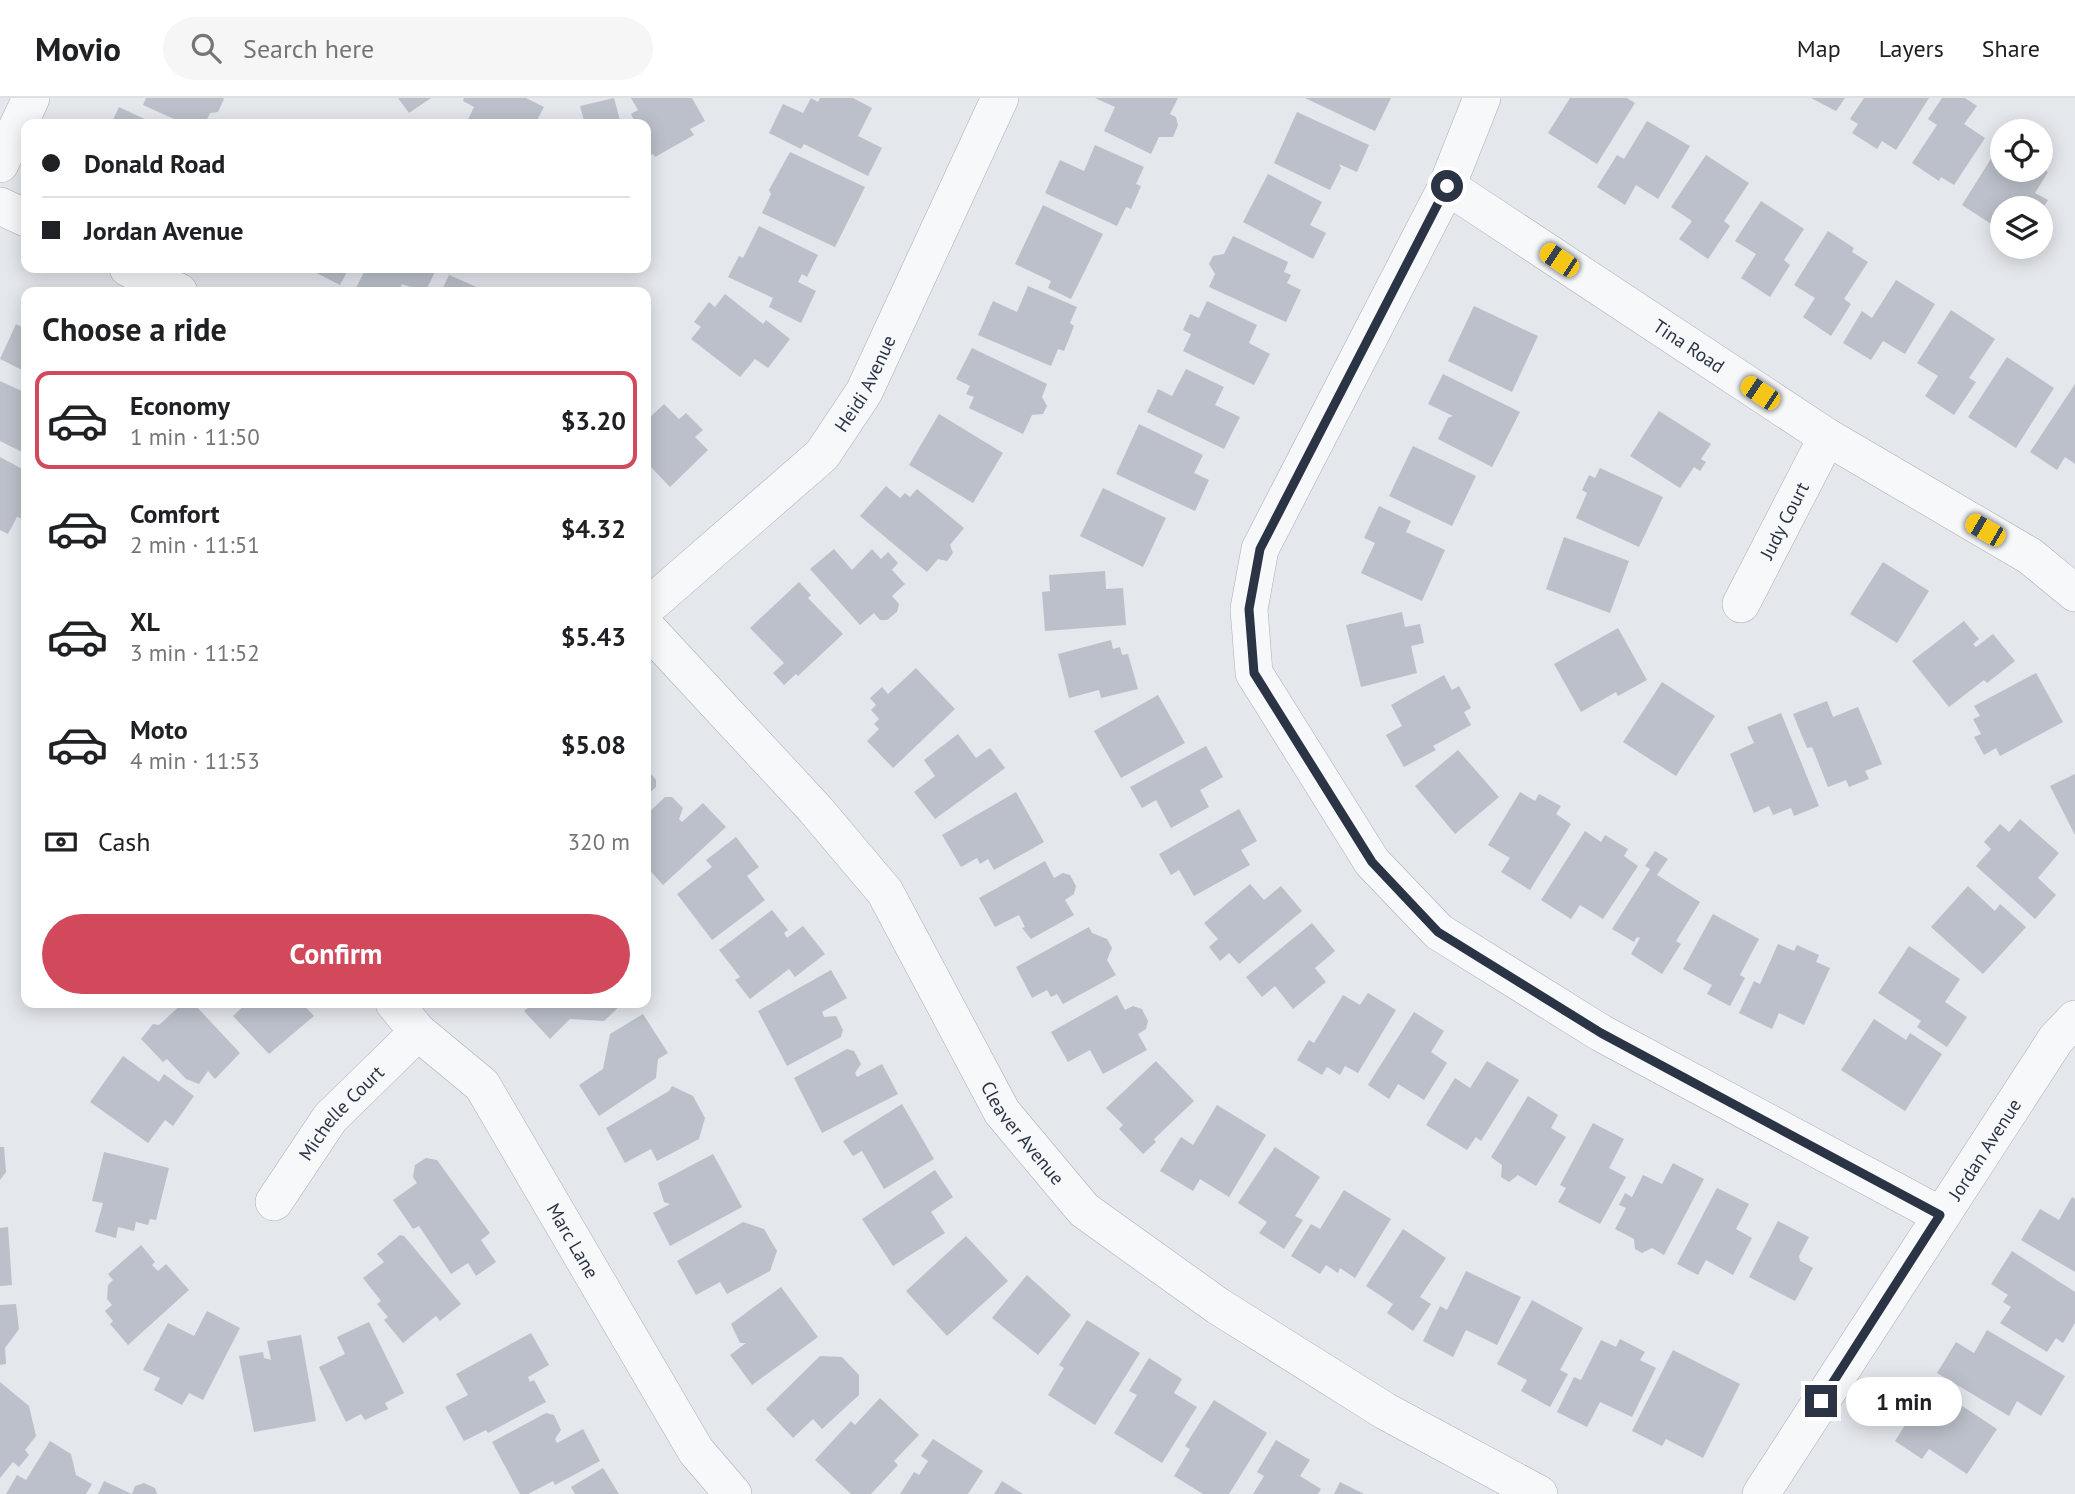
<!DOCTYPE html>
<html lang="en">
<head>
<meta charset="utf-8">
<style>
	body { margin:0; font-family:"PT Sans",sans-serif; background:#f6f6f6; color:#202124; height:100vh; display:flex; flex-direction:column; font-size:26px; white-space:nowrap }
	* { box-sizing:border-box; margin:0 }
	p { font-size:23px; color:#757577 }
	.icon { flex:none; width:38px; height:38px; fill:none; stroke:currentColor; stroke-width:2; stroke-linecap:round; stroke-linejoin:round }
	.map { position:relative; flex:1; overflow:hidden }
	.drawer { position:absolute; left:21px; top:189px; width:630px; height:721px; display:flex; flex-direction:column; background:#fff; border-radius:14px; box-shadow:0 4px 18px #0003 }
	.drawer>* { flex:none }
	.banner { position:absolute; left:21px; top:21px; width:630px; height:154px; border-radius:14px; box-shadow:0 4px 18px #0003; display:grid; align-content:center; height:154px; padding:0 21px; background:#fff }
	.buttons { position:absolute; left:1990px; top:21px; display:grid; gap:14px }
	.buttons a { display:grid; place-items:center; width:63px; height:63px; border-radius:50%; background:#fff; box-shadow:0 4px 18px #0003; font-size:35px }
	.end { position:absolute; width:32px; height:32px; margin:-16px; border:9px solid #2b3445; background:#fff; box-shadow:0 0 0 4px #fff }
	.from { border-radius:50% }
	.bubble { position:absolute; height:49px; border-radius:24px; background:#fff; box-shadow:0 4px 18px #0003; font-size:23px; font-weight:700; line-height:49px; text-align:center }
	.car { position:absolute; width:21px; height:42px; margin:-21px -10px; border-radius:9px; box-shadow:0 0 5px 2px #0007; background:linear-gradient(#f5c518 24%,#345 0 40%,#f5c518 0 76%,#345 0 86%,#f5c518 0) }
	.banner b { display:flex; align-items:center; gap:24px; height:66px; font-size:26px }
	.banner b+b { border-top:2px solid #e0e0e0 }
	.banner i { width:18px; height:18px; background:#202124 }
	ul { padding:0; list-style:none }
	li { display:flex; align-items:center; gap:21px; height:98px; margin:0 14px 10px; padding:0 7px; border:4px solid transparent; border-radius:14px }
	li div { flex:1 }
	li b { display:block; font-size:26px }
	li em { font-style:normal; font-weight:700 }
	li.selected { border-color:#d1495b }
	li>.icon { width:63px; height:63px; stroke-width:1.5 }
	h2 { padding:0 21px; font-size:32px; line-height:84px }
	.pay { display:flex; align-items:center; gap:18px; height:77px; padding:0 21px; font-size:26px }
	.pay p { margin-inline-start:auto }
	.primary-button { display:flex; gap:14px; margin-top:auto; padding:14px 21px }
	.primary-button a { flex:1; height:80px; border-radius:42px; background:#d1495b; color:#fff; font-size:28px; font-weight:700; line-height:80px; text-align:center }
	header { display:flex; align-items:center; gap:42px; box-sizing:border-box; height:98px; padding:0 35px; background:#fff; border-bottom:2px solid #e0e0e0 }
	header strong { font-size:33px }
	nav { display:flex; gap:38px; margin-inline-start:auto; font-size:24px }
	.search { width:490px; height:63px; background:#f6f6f6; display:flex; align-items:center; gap:18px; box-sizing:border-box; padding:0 24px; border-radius:38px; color:#757577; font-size:26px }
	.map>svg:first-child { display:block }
</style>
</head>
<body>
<header>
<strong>Movio</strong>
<div class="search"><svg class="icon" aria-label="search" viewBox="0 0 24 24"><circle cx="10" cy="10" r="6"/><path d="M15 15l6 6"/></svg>Search here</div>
<nav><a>Map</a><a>Layers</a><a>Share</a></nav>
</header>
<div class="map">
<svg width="2075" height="1396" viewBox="0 0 2075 1396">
	<rect width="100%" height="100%" fill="#e4e7ec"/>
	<path fill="#bbc0ca" d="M146,0h77l1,1 -6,13 -8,1 -5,11h-20l-42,-19z
		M398,0h33l-22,15z
		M464,0h62l18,9 -9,17h-69l8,-17 -11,-6z
		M614,0l7,26h-36l-5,-18z
		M631,0h61l13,23 -15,8 4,6 -39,22 -2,-3 -6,4 -1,-34h-10l-5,-10 7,-4z
		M811,0l7,4 2,-4h33l19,10 -14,28 24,12 -14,28 -64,-32 -3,5 -32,-16 14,-29 20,9z
		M1095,0h83l-8,16 6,3 2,8 -5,12h-14l-8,17 -47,-23 11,-24z
		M1305,0h86l-16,33z
		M1570,0h57l8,5 -38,61 -49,-31z
		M1811,0h34l-9,13z
		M1864,0h65l-33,52 -14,-9 -5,8 -25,-16 6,-9 -8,-5z
		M1942,0h23l12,8 -13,18 21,14 -31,47 -13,-8 -2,4 -27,-18 25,-38 -9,-6z
		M119,9l36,17h-44z
		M1297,14l72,33 -12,27 -18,-8 2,4 -11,22 -56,-27z
		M1647,23l43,25 -32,53 -22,-14 -11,20 -28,-18 20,-32 7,4z
		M1095,47l49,22 -8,17 5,2 -10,23 -5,-2 -9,19 -72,-33 15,-33 24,11z
		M1999,48l3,2v22h38v-3l8,5 -13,21 13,7 -8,12v-4h-38v23l-40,-26z
		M790,54l75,35 -30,60 -73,-34 9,-19 -2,-4z
		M1706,57l43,28 -25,38 6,5 -22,33 -29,-20 13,-18 -21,-14z
		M1268,76l54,28 -12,23 16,8 -13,26 -70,-37z
		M1761,103l43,28 -20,31 6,5 -20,32 -29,-19 15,-24 -21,-13z
		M1043,107l60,29 -32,65 -23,-11 3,-7 -36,-17z
		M759,128l59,29 -11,22 -5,-3 -4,8 18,9 -15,32 -32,-16 4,-9 -45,-21 11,-21 4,2z
		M1828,133l26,17 -2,4 16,10 -24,37 7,5 -20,32 -28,-19 12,-19 -21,-13z
		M1233,138l55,26 -4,10 7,3 -4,8 14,7 -15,32 -77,-35 6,-13 -6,-10 4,-8 11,-2z
		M307,170h42l-9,17z
		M366,170h71l-12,24 -23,-8 -4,8h-44z
		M449,177l39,17h-47z
		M1896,182l39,24 -30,50 -22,-13 -12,19 -28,-17 19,-32 10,7z
		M1028,188l49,21 -7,16 4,3 -10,25 -6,-2 -7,17 -73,-31 15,-34 24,11z
		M725,196l38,30 3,-4 24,19 -22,29 -13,-9 -15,18 -49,-38 10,-12 -7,-5 15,-20 6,5z
		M1207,203l50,24 -8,18 21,11 -16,31 -71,-34 8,-17 -8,-4 7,-16 9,4z
		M1474,208l64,30 -26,56 -64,-31z
		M1951,212l44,29 -26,39 7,4 -22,33 -29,-19 13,-20 -21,-13z
		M16,226l10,5v43l-26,-13z
		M972,250l75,36 -5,13 5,9 -4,8 -11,1 -9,19 -54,-26 5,-11 -8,-3 4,-8 -14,-7z
		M2007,259l47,31 -38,60 -48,-31z
		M1186,271l38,18 -9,18 25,12 -16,32 -77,-37 11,-23 14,7z
		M1443,276l77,38 -28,55 -54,-28 10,-21 5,-2 -25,-12z
		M0,283l26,12v61l-26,-13z
		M2075,286v80l-10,-7 -8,13 -27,-18z
		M664,306l15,15 7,-6 17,17 -8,7 13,13 -38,37 -22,-23 -2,2v-45z
		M1659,313l52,33 -10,15 5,3 -6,9 -6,-4 -14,21 -50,-32z
		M939,316l64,39 -30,50 -64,-38z
		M1139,326l64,31 -9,18 15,7 -14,31 -79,-37z
		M1413,348l63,30 -24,50 -63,-30z
		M0,359l26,14v39l-4,9 -5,-2 -9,17 -8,-4z
		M1600,370l63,29 -24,50 -63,-29 11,-25 -5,-3 7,-15 6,3z
		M886,388l14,12 5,-5 5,4 7,-8 47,39 -14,17 3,8 -6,8 -9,-2 -11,13 -67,-56z
		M1103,390l63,30 -23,49 -63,-31z
		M1379,408l32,15 -5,11 39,18 -23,51 -61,-28 14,-30 -11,-5z
		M1564,439l65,24 -19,52 -64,-24z
		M834,451l18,21 20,-21 9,10 7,-7 10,11 -6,7 13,14 -13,12 7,8 -2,8 -10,8h-7l-6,-7 -14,12 -50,-56z
		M1883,464l46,29 -32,52 -47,-29z
		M1105,473l1,18 17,-1 3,37 -81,6 -3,-39 8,-1 -1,-16z
		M799,484l12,13 -3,3 35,36 -45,42 -2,-2 -12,11 -11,-12 11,-10 -34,-35z
		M1402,514l3,15 15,-3 4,19 -13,3 6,27 -56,14 -15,-62z
		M1964,523l15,18 -6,5 3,3 17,-13 22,27 -28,22 -3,-3 -35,27 -37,-46z
		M1618,530l29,52 -29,16 -2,-4 -35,20 -27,-48z
		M1111,542l2,9 7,-2 2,8 6,-1 10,35 -37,9 -2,-8 -30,8 -11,-44z
		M916,570l39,41 -62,59 -26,-27 12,-12 -5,-5 5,-5 -8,-9 5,-5 -6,-7 12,-11 6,7z
		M2036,575l27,49 -63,34 -4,-8 -12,7 -10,-18 7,-3 -8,-15 7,-3 -6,-10z
		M1444,577l8,15 7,-4 12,22 -7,4 7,13 -38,21 3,4 -32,17 -18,-32 16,-9 -11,-21z
		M1662,584l53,34 -39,60 -53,-34z
		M1158,597l27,48 -64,35 -27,-47z
		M1827,603l6,16 25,-10 24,57 -17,7 4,8 -20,8 -3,-7 -18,7 -16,-40 -5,1 -14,-34z
		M1781,615l38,93 -25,10 -3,-8 -18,7 -4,-9 -15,7 -24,-59 24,-11 -7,-16z
		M958,636l18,24 14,-10 15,20 -70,51 -21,-27 21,-16 -11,-16z
		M1206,648l17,31 -23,13 9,17 -38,21 -15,-28 -14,8 -12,-21z
		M1458,652l41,47 -44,37 -40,-48z
		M646,670l10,12v7l-10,9z
		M2075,676v61l-25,-49z
		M1016,694l28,50 -50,28 -6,-11 -8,5 -3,-6 -16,9 -19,-32z
		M1520,694l15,9 4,-7 22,12 -5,8 15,10 -41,66 -29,-18 9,-14 -22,-13z
		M665,699h7l11,11 -4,11 3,3 21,-19 23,24 -63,58 -17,-19v-51z
		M1239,711l18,32 -16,9 9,15 -56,31 -15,-26 -8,5 -12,-21z
		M2020,721l39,34 -21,25 18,17 -21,24 -59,-53 15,-17 -7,-7 16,-18 9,8z
		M1585,733l16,11 4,-7 23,14 -4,7 14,10 -35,53 -23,-14 -9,14 -30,-19z
		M736,739l23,30 -12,9 18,24 -53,40 -35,-46 35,-27 -6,-7z
		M1655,753l13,8 -11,16 43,27 -24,39 5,3 -19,30 -31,-20 9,-16 -3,-1 -3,5 -22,-13 38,-60 -5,-3z
		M1045,763l9,17 9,-5 7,2 6,11 -2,8 -9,6 9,15 -43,24 -9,-11 3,-1 -6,-12 -24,12 -16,-29z
		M1250,786l14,16 17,-14 21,25 -63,53 -10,-11 -9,8 -11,-14 9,-8 -14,-16z
		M1968,788l27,25 5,-7 26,23 -43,47 -52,-47z
		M772,812l16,20 -4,3 3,5 16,-12 22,28 -30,23 -6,-8 -39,30 -15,-19 5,-3 -21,-27z
		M1713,816l46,25 -19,36 5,3 -15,28 -23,-12 5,-9 -29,-16z
		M1312,825l23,28 -20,17 11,14 -33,27 -18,-23 -13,11 -16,-20z
		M1089,829l3,6 15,6 5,9 -5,12 9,15 -53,29 -6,-10 -6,3 -4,-7 -15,8 -16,-31z
		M1778,846l16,7 3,-6 22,10 -3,7 14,6 -26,57 -25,-12 -7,16 -33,-16 15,-32 6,3z
		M1909,848l51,33 -15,23 22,15 -20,30 -30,-20 4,-6 -43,-28z
		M831,872l16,28 -25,14 2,5 12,-1 7,14 -2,7 -54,29 -29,-55z
		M1368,895l28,17 -38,63 -13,-7 -5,9 -13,-8 -5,8 -25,-15 12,-20 5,3 29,-48 17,10z
		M1117,897l8,15 8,-4 9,3 6,12 -2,8 -8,5 9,16 -44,24 -13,-24 -22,12 -17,-30z
		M183,905h10l47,50 -25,26 -7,-8 -9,13 -13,-5 -19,-20 -4,3 -22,-23 12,-15 6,1z
		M247,905h55l12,13 -45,38 -36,-38z
		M534,905h89l-19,18 -34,-2 -20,20 -26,-28z
		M1414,914l30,19 -13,21 16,11 -23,37 -26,-16 -9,15 -21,-14z
		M643,916l25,39 -10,6 -2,19 -57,38 -20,-31 24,-16 7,-35z
		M1874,921l32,21 4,-7 32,21 -37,57 -64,-41z
		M847,951l7,2 7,13 -6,9 2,4 25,-13 16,30 -76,39 -28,-55z
		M123,958l36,26 5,-8 30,22 -21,30 -8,-6 -17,23 -58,-41z
		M1156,963l38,40 -40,38 2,3 -13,12 -24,-25 4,-4 -17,-17z
		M1487,963l32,19 -38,61 -5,-4 -9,13 -41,-25 29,-47 15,10z
		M672,988l21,10 12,22 -6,21 -42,22 -6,-12 -26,14 -19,-35 63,-37z
		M1528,998l30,19 -7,13 15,9 -30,49 -18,-11 -9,7 -8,-5 1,-12 -11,-8z
		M902,1006l32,55 -50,30 -22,-38 -9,5 -10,-15z
		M1217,1007l49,30 -37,62 -29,-18 -7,12 -33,-20 21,-34 12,8z
		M1593,1025l31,16 -15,29 17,9 -26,47 -42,-22 8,-14 -6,-3z
		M0,1049h4l2,25 -6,8z
		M1275,1049l45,30 -25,39 8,4 -19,29 -25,-16 8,-11 -29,-19z
		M104,1054l65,16 -13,52 -6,-1 -2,6 -12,-3 -2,9 -16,-4 -2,11 -21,-6 8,-29 -11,-2z
		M713,1056l29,53 -72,39 -17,-33 17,-9 -6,-2 -6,-19z
		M426,1060l11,2 53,73 -9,7 15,22 -20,14 -8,-13 -17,11 -32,-48 -6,3 -20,-29 24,-17 -4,-6 2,-12z
		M1673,1065l31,16 -40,76 -12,-7 -10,5 -7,-4 -1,-10 -19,-10 11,-21 -7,-3 6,-12 7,4 11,-22 19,9z
		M935,1072l18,27 -22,15 14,21 -52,33 -31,-47z
		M1717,1090l32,16 -13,25 16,9 -19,37 -27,-15 -8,15 -21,-11z
		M1344,1092l47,29 -36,59 -15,-10 -2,5 -12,-8 -6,9 -29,-18 20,-32 9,5z
		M2072,1099l3,2v73l-54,-32 19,-31 19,11z
		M1778,1123l31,16 -10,19 1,5 13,7 -18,33 -46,-24z
		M743,1124l21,7 13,22 -7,20 -43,23 -7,-12 -24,13 -19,-34z
		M8,1129l4,58 -12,1v-58z
		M1403,1131l43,29 -26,39 11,7 -18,27 -26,-18 6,-9 -27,-18z
		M400,1137l4,1 57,68 -21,17 -4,-5 -33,27 -19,-23 4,-3 -11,-13 4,-3 -18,-23 21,-16 -7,-8z
		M966,1138l42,45 -61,55 -41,-45z
		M141,1147l14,17 -3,3 6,6 8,-7 23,26 -61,55 -18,-21 3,-3 -8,-10 7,-6 -5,-6 1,-14 5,-5 -5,-6z
		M2012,1153l63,41v31l-12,20 -7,-5 -9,14 -47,-29 11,-16 -8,-5 5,-7 -17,-11z
		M1466,1173l55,26 -24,48 -31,-15 -13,27 -30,-16 17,-35 7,4z
		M1027,1177l44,40 -33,40 -46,-37z
		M781,1189l37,50 -66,48 -22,-30 16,-12h-6l-9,-19z
		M1532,1202l51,28 -23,42 8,4 -18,33 -29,-16 6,-11 -30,-16z
		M16,1206l3,25 -14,19 1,16 -6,1v-60z
		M207,1213l33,17 -37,72 -14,-7 -7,12 -28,-15 6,-12 -17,-8 25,-47 26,13z
		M1087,1222l53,33 -45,72 -47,-30 16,-27 -5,-3z
		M369,1224l35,71 -19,10 3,6 -23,11 -4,-6 -15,8 -27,-55 26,-13 -8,-17z
		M1987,1232l78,46 -24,40 -24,-15 -8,15 -72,-43 19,-31 18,11z
		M531,1235l18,32 -21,12 2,5 4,-2 12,22 -58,31 -2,-3 -22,11 -19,-34 23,-12 -12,-21z
		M301,1237l15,86 -62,11 -15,-76 24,-4 1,6 7,2 -4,-19z
		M1620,1241l25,13 -5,8 16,8 -24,49 -32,-15 -13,25 -30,-15 17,-35 7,3 20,-40 15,7z
		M1673,1252l67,34 -37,74 -37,-19 -4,7 -30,-15z
		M820,1258l22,1 17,18v20l-37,34 -9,-10 -20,19 -27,-29z
		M1149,1260l33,21 -8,14 23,14 -35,56 -48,-30 23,-38 -8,-4z
		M0,1284l29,24 7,30 -11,14 4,5 -10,12 -6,-5 -13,16z
		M1941,1294l56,37 -30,45 -38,-25 -7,10 -27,-18 17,-27 10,7z
		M880,1300l39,37 -25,26 4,4 -27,29h-20l-36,-34 36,-39 4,4z
		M1214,1302l53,33 -38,61h-26l-29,-18 16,-27 -5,-3z
		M546,1315l8,2 7,15 -6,9 2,4 26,-14 17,32 -45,24 -2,-4 -25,13h-8l-28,-52z
		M933,1341l50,32 -15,23h-68l14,-22 5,3 9,-14 -7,-5z
		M1276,1342l34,20 -10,16 21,13 -3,5h-65l11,-18 -7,-4z
		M50,1343l21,13 5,21 16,9 -6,10h-80l11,-19 9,5z
		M603,1370l16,26h-44l-4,-7z
		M104,1383l28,13 3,-8 9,-3 11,5 2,6h-59z
		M1002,1383l21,13h-29z
		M1340,1384l24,12h-30z"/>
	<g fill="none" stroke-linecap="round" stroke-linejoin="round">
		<defs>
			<g id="minor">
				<path d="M1482,0l-35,88 -187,363 -11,60 5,64 118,189 67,70 162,101 339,182"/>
				<path d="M0,66l31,-66"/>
				<path id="s1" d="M1447,88l380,251 203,119 45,37"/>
				<path d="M0,108l26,12"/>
				<path d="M128,170l51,24"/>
				<path id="s2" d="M1741,506l86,-167"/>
				<path id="s3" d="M646,510l176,-153 42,-63 136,-294"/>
				<path id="s4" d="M646,529l169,182 70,83 117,220 82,98 134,96 167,105 154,83"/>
				<path id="s5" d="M394,905l24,29 64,53 214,366 37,43"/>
				<path id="s6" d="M274,1104l56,-84 88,-86"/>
				<path id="s7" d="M1761,1396l295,-455 19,-20"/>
			</g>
		</defs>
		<use href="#minor" stroke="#a9aeb7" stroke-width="38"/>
		<use href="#minor" stroke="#f7f8fa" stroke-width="37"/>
	</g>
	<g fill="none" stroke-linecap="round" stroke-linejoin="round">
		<path stroke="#2b3445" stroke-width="9" d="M1447,88l-187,363 -11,60 5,64 118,189 66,70 163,101 339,182 -119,186"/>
	</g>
	<g text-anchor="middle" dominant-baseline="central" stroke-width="5" stroke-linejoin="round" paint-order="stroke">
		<g font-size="19" fill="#2b3445" stroke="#f4f6f9">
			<text stroke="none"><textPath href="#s1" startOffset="290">Tina Road</textPath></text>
			<text stroke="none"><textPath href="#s3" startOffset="317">Heidi Avenue</textPath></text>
			<text stroke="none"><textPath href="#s2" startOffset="94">Judy Court</textPath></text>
			<text stroke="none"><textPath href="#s6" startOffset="112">Michelle Court</textPath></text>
			<text stroke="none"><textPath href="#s4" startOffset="635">Cleaver Avenue</textPath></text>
			<text stroke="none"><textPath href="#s7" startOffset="411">Jordan Avenue</textPath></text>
			<text stroke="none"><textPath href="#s5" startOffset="301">Marc Lane</textPath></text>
		</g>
	</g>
</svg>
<div class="buttons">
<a><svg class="icon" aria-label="locate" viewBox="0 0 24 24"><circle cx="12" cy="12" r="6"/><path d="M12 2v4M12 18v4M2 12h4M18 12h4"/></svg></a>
<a><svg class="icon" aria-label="layers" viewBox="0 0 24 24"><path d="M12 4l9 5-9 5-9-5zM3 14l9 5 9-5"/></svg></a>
</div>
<i class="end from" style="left:1447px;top:88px"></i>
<i class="end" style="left:1821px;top:1303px"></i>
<div class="bubble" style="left:1846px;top:1279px;width:116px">1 min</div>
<i class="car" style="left:1559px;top:162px;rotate:304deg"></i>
<i class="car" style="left:1760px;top:295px;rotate:304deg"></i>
<i class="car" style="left:1985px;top:432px;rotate:300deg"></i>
<div class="banner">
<b><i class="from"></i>Donald Road</b>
<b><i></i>Jordan Avenue</b>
</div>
<section class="drawer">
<h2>Choose a ride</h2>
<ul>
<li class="selected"><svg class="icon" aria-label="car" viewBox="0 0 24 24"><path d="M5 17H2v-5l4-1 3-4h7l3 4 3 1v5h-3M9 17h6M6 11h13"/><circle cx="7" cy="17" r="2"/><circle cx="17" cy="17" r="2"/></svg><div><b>Economy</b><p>1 min · 11:50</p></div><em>$3.20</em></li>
<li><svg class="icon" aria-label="car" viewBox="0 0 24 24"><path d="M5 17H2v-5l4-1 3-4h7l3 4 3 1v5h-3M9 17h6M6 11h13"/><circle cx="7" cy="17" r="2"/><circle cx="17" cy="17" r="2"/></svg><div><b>Comfort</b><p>2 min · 11:51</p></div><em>$4.32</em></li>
<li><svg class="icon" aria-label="car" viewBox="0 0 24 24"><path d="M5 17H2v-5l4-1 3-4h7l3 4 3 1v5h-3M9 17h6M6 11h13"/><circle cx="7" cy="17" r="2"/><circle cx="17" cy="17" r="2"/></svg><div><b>XL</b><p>3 min · 11:52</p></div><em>$5.43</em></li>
<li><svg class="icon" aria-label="car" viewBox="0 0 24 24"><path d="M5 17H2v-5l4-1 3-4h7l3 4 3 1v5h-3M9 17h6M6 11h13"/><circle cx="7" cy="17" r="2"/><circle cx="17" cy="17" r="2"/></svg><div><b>Moto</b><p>4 min · 11:53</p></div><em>$5.08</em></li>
</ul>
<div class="pay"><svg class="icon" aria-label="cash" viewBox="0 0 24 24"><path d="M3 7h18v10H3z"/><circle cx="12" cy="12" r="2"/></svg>Cash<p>320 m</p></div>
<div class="primary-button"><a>Confirm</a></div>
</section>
</div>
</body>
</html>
